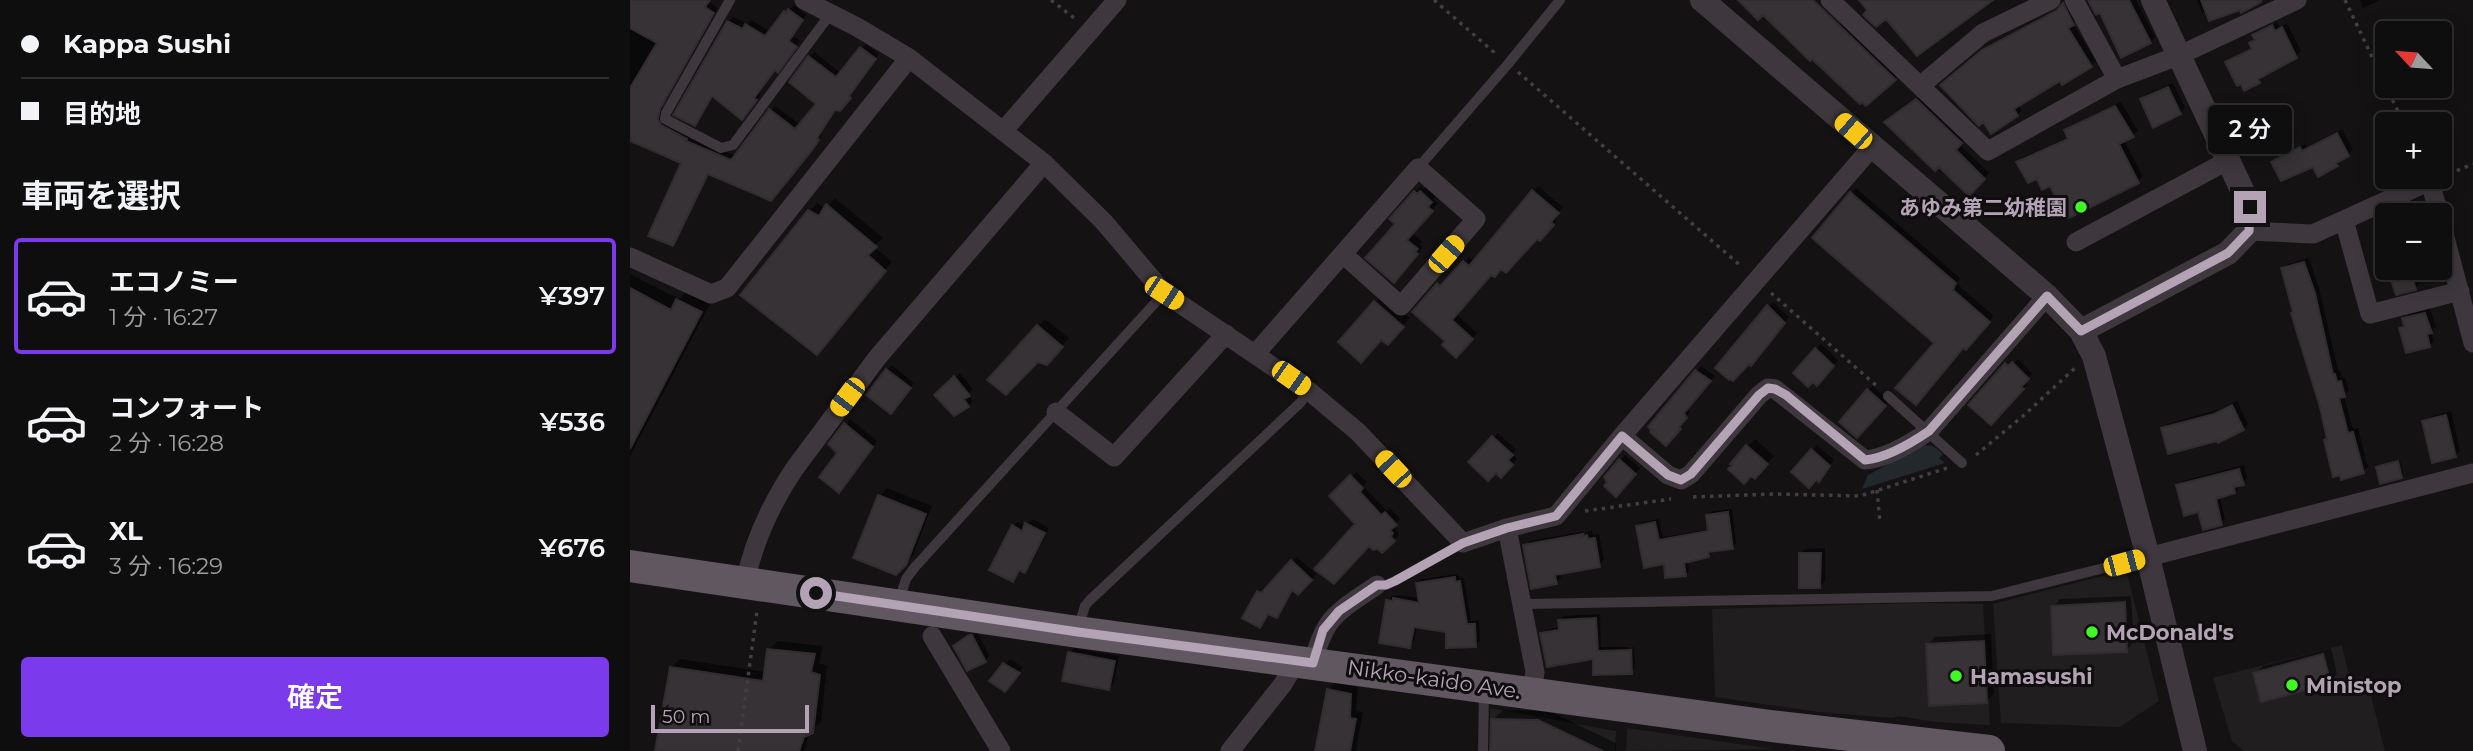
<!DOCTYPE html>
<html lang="ja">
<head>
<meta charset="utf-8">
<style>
	body { margin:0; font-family:Montserrat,"Noto Sans JP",sans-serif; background:#181717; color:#f1f3f6; height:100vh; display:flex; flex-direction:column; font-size:26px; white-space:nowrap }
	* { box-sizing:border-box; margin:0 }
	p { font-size:23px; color:#9b9c9e }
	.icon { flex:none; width:38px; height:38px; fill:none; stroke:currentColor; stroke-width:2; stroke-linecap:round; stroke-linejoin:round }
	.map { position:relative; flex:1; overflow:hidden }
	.sheet { display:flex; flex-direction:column; background:#0f0e0e; width:630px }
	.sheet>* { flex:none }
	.banner { display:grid; align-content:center; height:154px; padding:0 21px; background:#0f0e0e }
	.needle { width:46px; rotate:296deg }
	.tools { position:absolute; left:1745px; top:21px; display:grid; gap:14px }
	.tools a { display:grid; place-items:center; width:77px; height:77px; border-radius:7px; background:#0f0e0e; box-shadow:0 4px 18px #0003,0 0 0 2px #2f2e2e; font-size:35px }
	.scale { position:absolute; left:21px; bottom:18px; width:158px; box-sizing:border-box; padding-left:7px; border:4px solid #b3a3b5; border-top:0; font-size:19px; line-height:24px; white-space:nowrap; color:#b3a3b5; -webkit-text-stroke:5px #0f0d0e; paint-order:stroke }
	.end { position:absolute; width:32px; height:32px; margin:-16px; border:9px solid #b3a3b5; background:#111; box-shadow:0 0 0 4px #111 }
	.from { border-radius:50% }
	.bubble { position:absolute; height:49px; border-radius:7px; background:#0f0e0e; box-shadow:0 4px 18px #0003,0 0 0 2px #2f2e2e; font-size:23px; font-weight:600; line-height:49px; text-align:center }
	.car { position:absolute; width:21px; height:42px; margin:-21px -10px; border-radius:9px; box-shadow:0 0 5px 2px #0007; background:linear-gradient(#f5c518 24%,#345 0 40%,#f5c518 0 76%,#345 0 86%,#f5c518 0) }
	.banner b { display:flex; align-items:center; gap:24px; height:66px; font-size:26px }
	.banner b+b { border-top:2px solid #2f2e2e }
	.banner i { width:18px; height:18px; background:#f1f3f6 }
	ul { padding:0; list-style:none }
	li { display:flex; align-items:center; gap:21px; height:116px; margin:0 14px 10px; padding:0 7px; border:4px solid transparent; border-radius:7px }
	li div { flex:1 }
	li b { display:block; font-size:26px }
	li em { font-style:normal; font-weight:600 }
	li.on { border-color:#7c3aed }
	li>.icon { width:63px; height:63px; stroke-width:1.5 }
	h2 { padding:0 21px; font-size:32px; line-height:84px }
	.action { display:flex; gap:14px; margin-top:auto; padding:14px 21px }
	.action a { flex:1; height:80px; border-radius:7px; background:#7c3aed; color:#fff; font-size:28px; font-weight:600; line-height:80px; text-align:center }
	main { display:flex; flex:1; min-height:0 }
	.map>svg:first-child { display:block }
</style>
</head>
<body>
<main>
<section class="sheet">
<div class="banner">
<b><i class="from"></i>Kappa Sushi</b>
<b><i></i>目的地</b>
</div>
<h2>車両を選択</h2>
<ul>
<li class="on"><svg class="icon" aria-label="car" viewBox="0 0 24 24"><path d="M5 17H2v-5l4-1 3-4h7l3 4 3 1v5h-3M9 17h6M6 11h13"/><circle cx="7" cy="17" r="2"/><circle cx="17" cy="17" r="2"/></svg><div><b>エコノミー</b><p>1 分 · 16:27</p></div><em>¥397</em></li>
<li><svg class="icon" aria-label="car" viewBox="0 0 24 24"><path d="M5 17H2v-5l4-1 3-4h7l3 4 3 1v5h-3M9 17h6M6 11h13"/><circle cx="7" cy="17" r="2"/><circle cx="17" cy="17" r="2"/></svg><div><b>コンフォート</b><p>2 分 · 16:28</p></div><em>¥536</em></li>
<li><svg class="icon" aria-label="car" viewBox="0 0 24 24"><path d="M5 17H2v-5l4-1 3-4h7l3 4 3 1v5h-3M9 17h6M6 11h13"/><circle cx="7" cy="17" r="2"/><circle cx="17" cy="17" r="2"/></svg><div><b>XL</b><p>3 分 · 16:29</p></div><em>¥676</em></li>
</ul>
<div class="action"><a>確定</a></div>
</section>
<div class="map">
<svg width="1843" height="751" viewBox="0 0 1843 751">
	<rect width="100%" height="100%" fill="#141213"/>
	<path fill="#211e20" d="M1496,570l33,131 -39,26 -119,-4 -8,-119z
		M1284,603l69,1 7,121 -54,-3 -38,-6 -6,2 -73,-6 -104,-15 -3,-88z
		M1712,645l8,34 16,-3 19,75h-141l-12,-10 -19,-63z
		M860,708l126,23 -1,20h-125z
		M997,728l147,21 -148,2z"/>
	<path fill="#22282b" d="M1294,445l9,1 10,8 -4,4 6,5 -83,26 6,-14z"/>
	<path fill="#0007" d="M0,0h80l-1,2 9,6 -54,95 -2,10 27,23 47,20 39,-50 26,19 17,-22 -27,-21 23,-30 27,21 25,-29 13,10 -34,50 -9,4 -16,25 2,1 -5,8 -107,31 -33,66 -5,5 11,-82 -53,-23v-48l2,-4 -2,-1z
		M1438,0l10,19 -5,5 23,37 -5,5 -30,13 -43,26 4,5 -5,5 -70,-35 42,-35 72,-37z
		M1465,0h41l19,37 -5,5z
		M1567,0h30l-25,13z
		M1730,0h20l-17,8z
		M165,5l11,10 -13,21 7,5 -42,51 3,2 -14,19 -34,-18 -19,29 34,-102 5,-5 15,7 3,-4 20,12 15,-20z
		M1214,21l56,53 -34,29 -53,-55z
		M1647,22l3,5 7,-4 14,28 -5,5 -33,18 1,2 -5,5 -32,-19 26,-15 -2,-3 5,-5 -2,-4 5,-5z
		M1543,83l12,25 -5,5 -38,-14 4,-5z
		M1292,95l44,42 -7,7 30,29 -20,20 -78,-76z
		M1491,102l17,29 -14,9 19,37 -5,4 -88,3 -31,-22 4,-5 46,-20 -3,-6 5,-5z
		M1712,129l11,21 -16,15 -63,-3 31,-18 2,3z
		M791,186l3,3 3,-3 10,8 -4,6 5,3 -26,30 11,9 -3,2 3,3 -23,27 -3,-50 18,-32z
		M908,186l25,21 -9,10 3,2 -18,20 -2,-2 -35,30 -11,6 -35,41 21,19 -16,18 -47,-39 25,-27 4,-5 3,2 23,-25 6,5z
		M1226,188l104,90 -3,6 37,32 -24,27 -7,3 -27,-3 -85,-150z
		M205,198l48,40 -9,8 18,16 -68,83 -14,-134 7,-8 9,6z
		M1757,222v39l-2,-6 -5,1 -4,-14 4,-3 -3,-11z
		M1679,258l10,30 19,82h2l2,8 3,-1 4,13 -5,6 9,33 5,-1 10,39 -5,5 -38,-31 4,-4 -46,-168 5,-5z
		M1759,268h27l4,15 -5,5 -18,5z
		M0,274l49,25 9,-9 23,12 -81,154z
		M753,295l27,23 -15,17 -20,-33z
		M1143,302l16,15 -33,42 -39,8z
		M1800,309l6,17 -5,5 3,10 -5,5 -28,-18 4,-4 -1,-5 5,-5z
		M415,319l24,19 -15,17 -17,5 1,-34z
		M1191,344l17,16 -21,23 -22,-10z
		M1388,359l14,14 -8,9 3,2 -36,39 -20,-18 40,-45 3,3z
		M262,365l22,18 -18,24 -9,-37z
		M1071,366l14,10 -27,31 2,5 -8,9 2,2 -18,21 31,-73z
		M330,373l13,16 -5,5 5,7 -5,5 -31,-11z
		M1243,386l16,14 -27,31 6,-41z
		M1607,401l11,23 -5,5h-80l4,-5 53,-15z
		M1821,411l9,40 -4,4 -32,-34 5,-4z
		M220,419l27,22 -33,44 -4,-32 -9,-9z
		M868,433l18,17 -4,4 5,5 -16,17 -5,-5 -26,-9z
		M1125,439l19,17 -12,14 -14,-24z
		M1187,445l17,15 -11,15 -30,-3z
		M995,455l15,13 -24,26 -10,-17z
		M1770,460l3,14 -2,2 -23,-8z
		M1614,465l3,14 -9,5 1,3 -4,5 -15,4 5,23 -4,4 -22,-13 -21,-24 5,-5z
		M726,472l11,10 -4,4 24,25 3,-3 10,11 -6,6 5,10 -17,16 -51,-55z
		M257,488l45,18 -19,49 -17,18 -16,-77z
		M1102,509l4,34 -4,4 -44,13 1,11 -4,4 -20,-13 -28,-36 5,-4 17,-3 4,18 47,-8 -2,-13 4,-5z
		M402,519l17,9 -19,38 -5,5 -5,-2 -8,11 1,-54 5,-4 8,4z
		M955,531l-3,2 10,-2 1,4 6,-1 5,26 -5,5 -39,7 1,6 -5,4 -31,-36 5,-5z
		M1195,548v33l-5,5 -20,-32 5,-5z
		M667,557l19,17 -18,19 -4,-4 -17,27 -8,-3 -9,12 -1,-33 5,-5 3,2z
		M828,574l1,4h5l7,43 8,-1 1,21 -5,4 -28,-15 -30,-4 -3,16 -4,4 -22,-45 4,-5 7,-1 21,3 -3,-15 5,-4z
		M1501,596l3,46 -8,8 -73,-43 7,-8z
		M970,614l1,33h28l2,25 -89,-38 4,-4 14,-3v-7l4,-4z
		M347,631l12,25 -4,5 -25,-19z
		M1361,634l3,60 -8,7 -58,-56 7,-8z
		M148,641l45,5 -4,17 8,3 -6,56 -11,10 -6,19h-146l13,-83 9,-9 86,13 3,-23z
		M1004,646l1,22 -2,2v-23z
		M444,648l45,8 -5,27 -5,5 -39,-35z
		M1701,648l6,26 -7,7 -75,-7 8,-8z
		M380,659l13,8 -13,18 -18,-5z
		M706,682l22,5 -2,24 7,1 -7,39h-39l11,-61z
		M873,710l46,1 67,32v8h-123v-31z"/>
	<path fill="#363235" stroke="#302c2f" stroke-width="2" d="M0,0h80l-5,7 9,6 -54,96 -2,10 3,6 26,14 -1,2 45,19 38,-51 26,20 21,-25 -27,-22 19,-26 28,21 24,-30 16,12 -27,37 2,2 -11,13 -5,-1 -18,28 2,2 -6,9 -42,52 -63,-27 -35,72 -25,-10 33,-73 -51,-22v-53l27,-45 -27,-15z
		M1108,0h75l83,80 -30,26 -4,-4 -2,2 -48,-45 -2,2 -47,-46 -5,5z
		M1229,0h134l-76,56 -31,-37 -10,8 -13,-12 4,-5z
		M1458,0h41l22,43 -30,15 -21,-45 -4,2z
		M1571,0h60v2l-20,11 -1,-3 -31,11z
		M1433,3l11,22 -6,3 24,39 -30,18 -2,-4 -46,28 4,7 -27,18 -8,-12 -4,4 -39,-41 42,-35 74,-39z
		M158,9l15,11 -14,21 8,6 -19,26 -3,-3 -21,28 3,2 -15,20 -30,-24 -17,30 -22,-11 54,-94 16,8 2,-5 20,12 19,-25 2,2z
		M1642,25l3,6 7,-4 15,31 -39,21 2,4 -16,8 -3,-7 -4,2 -12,-24 27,-13 -3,-6 6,-3 -3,-5z
		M1538,87l13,27 -28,14 -13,-29z
		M1286,99l46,44 -6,7 29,29 -16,17 -30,-29 -4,4 -51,-49z
		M1485,106l19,31 -15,7 20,39 -72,36 -17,-33 -8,4 -5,-11 -9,4 -12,-21 52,-23 -4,-9z
		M1707,133l12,23 -13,7 2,3 -20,11 -5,-10 -32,14 -10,-19 29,-15 2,4z
		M902,190l27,23 -8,9 3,3 -14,16 -3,-2 -31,34 -5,-4 -6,8 -4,-2 -39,45 21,19 -17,19 -14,-13 3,-4 -33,-29 25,-29 3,3 23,-25 6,5z
		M784,191l3,3 3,-3 12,11 -4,5 5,4 -26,29 11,9 -3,3 3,2 -24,29 -29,-25 30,-34 -6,-5z
		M1220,192l106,91 -3,7 37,32 -24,28 -3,-2 -47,57 -21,-17 39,-45 -122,-105z
		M196,204l51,43 -9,8 18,16 -69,84 -77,-60 68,-85 11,6z
		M1674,262l11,31 18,81h2l2,8 4,-1 4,16 -6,1 9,35 5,-1 11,41 -23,7 -1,-5 -7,2 -9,-37 3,-1 -7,-32 -23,-74 -6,-20 2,-1 -12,-44z
		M1757,268h23l6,22 -20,5z
		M0,288l41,22 5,-11 26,13 -72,137z
		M744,301l30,26 -16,18 -7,-5 -20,23 -23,-21z
		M1137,305l18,18 -34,43 -2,-2 -16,17 -3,-2 -1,1 -14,-12z
		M1795,313l7,20 -5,1 3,13 -24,6 -7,-25 5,-1 -2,-9z
		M407,325l26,22 -16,18 -9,-3 -32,33 -19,-15z
		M1185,348l19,18 -17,20 -4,-4 -5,5 -15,-14z
		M1382,362l17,17 -8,8 3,2 -33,36 -23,-20 37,-42 3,3z
		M256,369l25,19 -20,26 -25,-19z
		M1065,370l16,11 -27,32 3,5 -8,9 2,2 -15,17 -16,-14 1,-2 -3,-3z
		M324,376l16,20 -6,3 5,8 -15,9 -20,-21z
		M1237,389l19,17 -29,32 -18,-16z
		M1602,405l12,25 -26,13 -1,-2 -49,13 -7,-26 53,-14z
		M1816,415l10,42 -24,6 -10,-42z
		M214,423l29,24 -34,46 -20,-16 18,-24 -9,-9z
		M862,436l21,19 -5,5 5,5 -12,13 -5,-5 -8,8 -20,-19z
		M1116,445l22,19 -13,15 -4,-3 -7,8 -16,-15 4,-4 -2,-1z
		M1181,449l19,17 -11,16 -3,-2 -7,8 -18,-16z
		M989,459l17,15 -20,23 -12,-11 3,-4 -3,-5z
		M1768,461l4,17 -22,6 -4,-17z
		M1609,469l5,16 -10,2 1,6 -19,6 6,26 -19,5 -5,-18 -14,4 -8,-31z
		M720,475l13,13 -3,4 21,23 4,-3 12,13 -7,5 3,3 -2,4 4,4 -13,12 -4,-4 -5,1 -4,-4 -35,38 -20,-15 41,-45 -26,-28z
		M248,495l48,19 -20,51 -10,10 -43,-17z
		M1098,512l5,37 -25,3 1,5 -25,6 2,13 -21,2 -1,-14 -20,4 -8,-42 19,-4 4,18 49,-9 -2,-16z
		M395,523l20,10 -20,40 -6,-3 -6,12 -24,-12 23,-45 10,6z
		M953,534l-2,3 6,-2 1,4 7,-1 5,29 -45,8 2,9 -26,5 -8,-44z
		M1169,553h22l-1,35h-21z
		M661,560l21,20 -14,15 -6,-5 -15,28 -9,-4 -8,14 -18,-10 15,-27 4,2z
		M825,577v5l5,-1 7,43h8l1,23 -30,1v-16l-32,-5 -4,21 -31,-5 7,-43 7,1v-3l26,5 -3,-20z
		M1495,602l2,50 -74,3 -2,-49z
		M966,618l2,33 33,-1 1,24 -39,1v-16l-46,8 -7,-34 19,-3 -1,-10z
		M339,635h3l14,27 -19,9 -14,-25z
		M1354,641l3,62 -58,3 -3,-62z
		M137,649l48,5 -4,18 9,3 -7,58 -9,4 -5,14h-144l15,-84 93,14z
		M438,652l47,9 -6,29 -47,-9z
		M1693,654l8,29 -70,19 -8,-29z
		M373,663l17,10 -15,19 -16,-11z
		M697,689l24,5 -1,24 6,1 -6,32h-35z
		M861,719l47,1 65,31h-113z"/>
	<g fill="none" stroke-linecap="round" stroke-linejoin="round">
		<path stroke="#443d45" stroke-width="3.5" stroke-dasharray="3.5 5" stroke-linecap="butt" d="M421,0l23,18
			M804,0l62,54
			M1715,0l59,124
			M888,72l224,195
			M1819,174l24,-10
			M1141,293l107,94
			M1346,455l47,-39 52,-48
			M1247,490l3,33
			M1063,497l81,-3 86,2 87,-28
			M955,511l86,-12
			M108,751l19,-140"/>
		<path stroke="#3e373d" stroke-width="10" d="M100,0l-64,113 -1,6 56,29 12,-3 98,-132
			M788,168l90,-104 52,-64
			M1258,396l74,67
			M747,585h9l9,-4 68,-38
			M269,601l7,-22 9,-12 249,-274
			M894,604l468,-8 156,-39
			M448,629l7,-23 4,-5 211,-198 9,-12
			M853,751l1,-61"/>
		<path stroke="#3e373d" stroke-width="19" d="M174,0l53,27 52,31 135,105 60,59 60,71 145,98 49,41 105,111 44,-15 28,144 -3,20
			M1200,0l158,151 129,-72 -43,-79
			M1487,79l63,-24 117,-55
			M1290,86l63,-53 68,-33
			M374,130l113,-130
			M1714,220l26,94 90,-23
			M1619,231l64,3 117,-53 43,162
			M1446,242l153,-82
			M0,257l81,37 16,-6 182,-230
			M626,353l162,-185 58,51 -75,87 -57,-51
			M426,412l58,45 112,-123
			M992,436l46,39 13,5 10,-6 68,-79 9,-7 7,1 90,71c22,-2 45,-16 64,-29l118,-135
			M877,528l49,-12 66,-80 250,-289
			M1518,557l325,-84
			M115,582c9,-41 27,-80 50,-114l82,-110 167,-195
			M302,636l69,115
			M683,663c12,-48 25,-51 64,-78
			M600,751l53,-67 6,-10 4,-14"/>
		<path stroke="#3e373d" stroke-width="24" d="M1072,0l345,296 34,35 13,25 54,201 47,194
			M1451,331l147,-78 21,-22 1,-24 -97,-207"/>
		<path stroke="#605761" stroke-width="32" d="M0,566l448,66 693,94 218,25"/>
	</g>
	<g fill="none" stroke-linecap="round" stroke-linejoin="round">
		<path stroke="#b3a3b5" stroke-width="9" d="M186,593l262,39 235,31 10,-33 16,-19 38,-26h9l9,-4 68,-38 44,-15 49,-12 66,-80 46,39 13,5 10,-6 68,-79 9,-7 7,1 11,6 79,65c22,-2 45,-16 64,-29l118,-135 34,35 147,-78 21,-22 1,-24"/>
	</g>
	<g fill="#41f826" stroke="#0f0d0e" stroke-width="2.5">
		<circle cx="1451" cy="207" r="7"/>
		<circle cx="1462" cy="632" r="7"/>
		<circle cx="1326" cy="676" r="7"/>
		<circle cx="1662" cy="685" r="7"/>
	</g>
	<g text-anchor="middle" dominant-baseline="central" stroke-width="6" stroke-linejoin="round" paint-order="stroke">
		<g font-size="21" font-weight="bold" fill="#b3a3b5" stroke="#0f0d0e" text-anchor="start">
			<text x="1437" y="207" text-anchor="end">あゆみ第二幼稚園</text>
			<text x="1476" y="632">McDonald's</text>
			<text x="1340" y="676">Hamasushi</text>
			<text x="1676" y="685">Ministop</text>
		</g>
		<g font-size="21" fill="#b3a3b5" stroke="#0f0d0e">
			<text transform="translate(804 679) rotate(8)">Nikko-kaido Ave.</text>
		</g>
	</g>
</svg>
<div class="tools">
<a><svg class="needle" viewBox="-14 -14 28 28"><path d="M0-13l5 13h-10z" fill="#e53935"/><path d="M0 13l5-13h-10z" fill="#9b9c9e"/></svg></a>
<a>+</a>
<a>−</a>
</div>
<div class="scale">50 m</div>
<i class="end from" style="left:186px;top:593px"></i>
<i class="end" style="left:1620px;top:207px"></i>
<div class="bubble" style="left:1578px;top:105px;width:84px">2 分</div>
<i class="car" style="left:1223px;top:131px;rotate:311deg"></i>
<i class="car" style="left:816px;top:254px;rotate:41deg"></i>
<i class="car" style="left:534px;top:293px;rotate:123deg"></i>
<i class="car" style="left:661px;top:378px;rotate:125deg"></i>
<i class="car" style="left:217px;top:397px;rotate:217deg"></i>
<i class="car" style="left:763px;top:469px;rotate:317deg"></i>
<i class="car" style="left:1494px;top:563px;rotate:75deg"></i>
</div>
</main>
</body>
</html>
